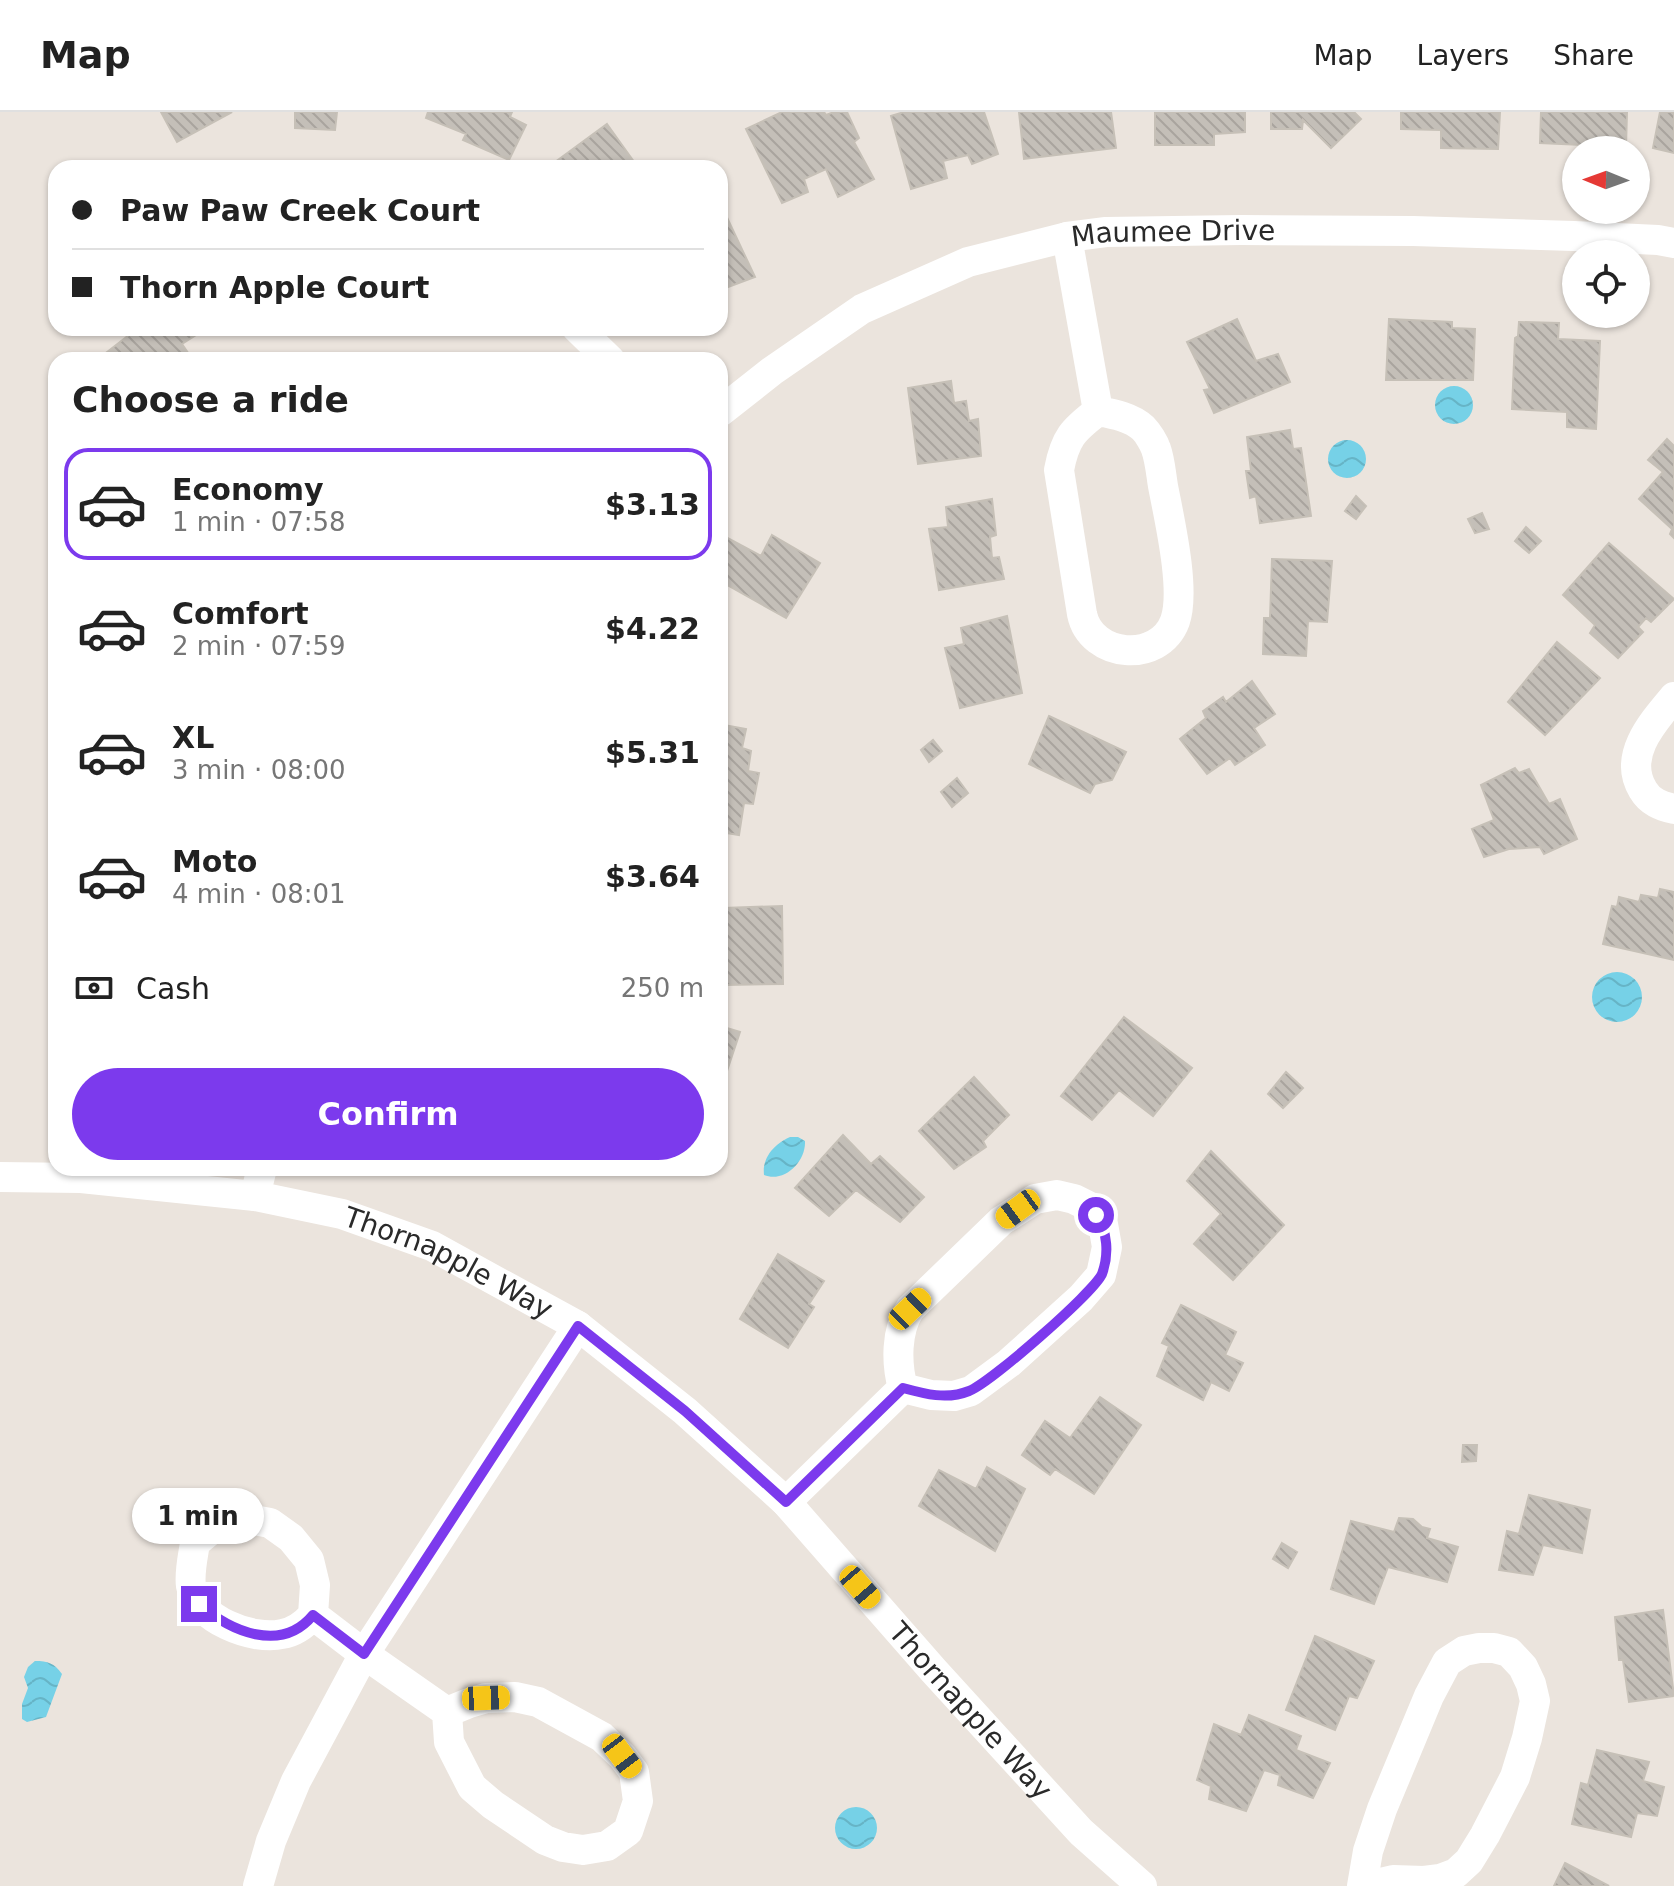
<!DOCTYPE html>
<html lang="en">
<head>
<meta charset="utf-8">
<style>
	body { margin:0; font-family:"DejaVu Sans",sans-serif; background:#f6f6f6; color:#222; height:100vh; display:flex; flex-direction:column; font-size:30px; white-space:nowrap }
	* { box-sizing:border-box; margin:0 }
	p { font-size:26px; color:#767676 }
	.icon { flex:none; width:44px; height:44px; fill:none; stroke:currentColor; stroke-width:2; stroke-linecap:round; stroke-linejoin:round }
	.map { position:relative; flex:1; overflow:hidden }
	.side { position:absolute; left:48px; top:240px; width:680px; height:824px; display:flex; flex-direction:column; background:#fff; border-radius:24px; box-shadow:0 2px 6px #0004 }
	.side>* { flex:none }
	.banner { position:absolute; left:48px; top:48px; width:680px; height:176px; border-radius:24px; box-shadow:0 2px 6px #0004; display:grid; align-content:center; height:176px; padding:0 24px; background:#fff }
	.needle { width:52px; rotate:271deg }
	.buttons { position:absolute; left:1562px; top:24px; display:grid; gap:16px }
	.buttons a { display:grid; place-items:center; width:88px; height:88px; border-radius:50%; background:#fff; box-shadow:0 2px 6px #0004; font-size:40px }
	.end { position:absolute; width:36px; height:36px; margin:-18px; border:10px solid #7c3aed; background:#fff; box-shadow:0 0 0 4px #fff }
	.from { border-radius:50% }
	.bubble { position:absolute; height:56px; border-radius:28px; background:#fff; box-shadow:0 2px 6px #0004; font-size:26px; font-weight:600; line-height:56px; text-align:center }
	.car { position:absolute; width:24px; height:48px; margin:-24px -12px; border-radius:10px; box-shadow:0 0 6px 2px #0007; background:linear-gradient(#f5c518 24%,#345 0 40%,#f5c518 0 76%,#345 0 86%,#f5c518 0) }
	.banner b { display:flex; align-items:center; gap:28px; height:76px; font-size:30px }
	.banner b+b { border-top:2px solid #e0e0e0 }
	.banner i { width:20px; height:20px; background:#222 }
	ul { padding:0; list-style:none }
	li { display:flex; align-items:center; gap:24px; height:112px; margin:0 16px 12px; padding:0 8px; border:4px solid transparent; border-radius:24px }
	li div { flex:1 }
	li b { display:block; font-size:30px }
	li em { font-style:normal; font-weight:600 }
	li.current { border-color:#7c3aed }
	li>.icon { width:72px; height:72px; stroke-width:1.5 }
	h2 { padding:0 24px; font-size:36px; line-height:96px }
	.pay { display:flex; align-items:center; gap:20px; height:88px; padding:0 24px; font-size:30px }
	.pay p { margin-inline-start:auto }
	.button { display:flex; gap:16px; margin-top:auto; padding:16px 24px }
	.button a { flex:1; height:92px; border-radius:48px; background:#7c3aed; color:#fff; font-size:32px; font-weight:600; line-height:92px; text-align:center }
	header { display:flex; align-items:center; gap:48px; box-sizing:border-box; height:112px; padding:0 40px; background:#fff; border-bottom:2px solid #e0e0e0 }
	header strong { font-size:38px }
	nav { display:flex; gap:44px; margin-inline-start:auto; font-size:28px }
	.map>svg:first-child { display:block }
</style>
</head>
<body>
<header>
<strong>Map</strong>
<nav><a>Map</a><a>Layers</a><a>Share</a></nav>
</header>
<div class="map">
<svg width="1674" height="1774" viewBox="0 0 1674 1774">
	<defs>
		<pattern id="water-waves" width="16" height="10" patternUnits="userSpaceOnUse" patternTransform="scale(2)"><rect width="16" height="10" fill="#76d1e7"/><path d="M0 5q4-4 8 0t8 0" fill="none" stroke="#66b4c6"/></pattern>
		<pattern id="building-back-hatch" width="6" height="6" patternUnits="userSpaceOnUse" patternTransform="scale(2)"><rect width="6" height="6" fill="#c4bfb8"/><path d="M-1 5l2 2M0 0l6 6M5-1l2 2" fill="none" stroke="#a9a49e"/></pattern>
	</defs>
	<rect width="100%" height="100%" fill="#ebe4dd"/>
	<path fill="url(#water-waves)" d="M1435 293a19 19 0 1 1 38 0a19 19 0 1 1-38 0Z
		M1328 347a19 19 0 1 1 38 0a19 19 0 1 1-38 0Z
		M1592 885a25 25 0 1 1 50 0a25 25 0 1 1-50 0Z
		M790,1025h8l7,4c1,21 -21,42 -41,34 -2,-17 10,-31 26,-38z
		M35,1549c13,0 19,2 27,13l-16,43 -19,5 -5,-3v-15l6,-16 -4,-11 4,-10z
		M835 1716a21 21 0 1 1 42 0a21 21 0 1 1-42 0Z"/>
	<path fill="url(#building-back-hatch)" stroke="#c6c0b7" stroke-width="2" d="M161,0h71l-55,30z
		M295,0h42l-2,18 -40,-2z
		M428,0h84l-2,5 16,8 -17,35 -46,-20 3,-6 -40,-16z
		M782,0h42l2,3 8,-3h13l12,26 -5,4 20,37 -36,18 -12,-28 -22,10 4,13 -26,11 -36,-74z
		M904,0h80l14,42 -26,10 -4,-9 -25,6 4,17 -36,11 -20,-73z
		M1019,0h92l5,36 -92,11z
		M1155,0h90v20l-31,2v11h-59z
		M1271,0h83l7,7 -30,29 -28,-28 -1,9h-31z
		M1401,0h99l-2,37 -57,-1v-18l-40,-1z
		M1541,0h86l-1,35 -86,-4z
		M1660,0h14v41l-21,-5z
		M607,12l30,42 -3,2h-87z
		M723,97l32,68 -35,13v-80z
		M1237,207l19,42 22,-7 12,28 -76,31 -10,-23 6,-1 -23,-47z
		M1389,207l63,3v6l23,1 -2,51h-87z
		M1519,210l40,1 -1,16 42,2 -4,88 -29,-2v-15l-55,-3 3,-71 3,-2z
		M138,216h69l-25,16 11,16h-94l-1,-1z
		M951,269l3,22 12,-2 3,20 9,-2 3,37 -63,8 -10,-76z
		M1290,318l3,19 8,-1 10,68 -51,7 -4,-27 -6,2 -4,-27h5l-4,-34z
		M1667,327l7,7v92l-4,-4 2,-5 -33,-30 24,-27 -15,-12z
		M1356,384l10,10 -10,13 -11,-8z
		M992,387l4,36 -6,2 2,21 7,-1 5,22 -65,11 -10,-61 19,-2 -2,-20z
		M1482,401l7,16 -14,4 -7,-14z
		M1526,415l15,14 -12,12 -14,-12z
		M772,423l48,28 -34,55 -66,-37v-33l6,-11 35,19z
		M1609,431l65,56 -23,23 -5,-4 -8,9 5,5 -25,26 -28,-25 5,-8 -32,-30z
		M1272,447l60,2 -5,61 -19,-1 -2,35 -43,-2 1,-36h6z
		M1007,504l15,77 -62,15 -15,-60 19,-4 -3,-16z
		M1557,530l43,36 -55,57 -37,-33z
		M1252,569l23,33 -21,14 11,17 -30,20 -5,-7 -23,16 -27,-35 26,-21 -3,-7 20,-14 3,5z
		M1049,604l77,36 -14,28 -17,4 -5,9 -61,-29z
		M724,613l22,4 -4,19 9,3 -3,20 11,2 -6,31 -9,-1 -5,32 -19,-3v-97h2z
		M933,628l9,11 -13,11 -8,-12z
		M1515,656l4,5 10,-4 20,35 11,-5 17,40 -33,15 -4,-7 -31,2 -25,8 -12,-28 22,-9 -13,-35z
		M957,666l11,15 -16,14 -11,-15z
		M1660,777l14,3v68l-71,-16 9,-38 5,1 2,-10 20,5 2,-7 17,3z
		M782,794l1,78 -57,1 -2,-77z
		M1124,905l68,51 -39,48 -34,-26 -27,30 -31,-24z
		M720,914l20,6 -20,60z
		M1286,960l17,16 -20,20 -15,-14z
		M974,965l35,38 -26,26 3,6 -32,22 -35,-38z
		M843,1023l28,29 9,-8 44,41 -24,25 -44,-32 -27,26 -34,-28z
		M1211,1039l73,74 -51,55 -39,-36 27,-30 -34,-33z
		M778,1142l46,27 -15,23 5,3 -26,41 -48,-29z
		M1181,1193l55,27 -11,23 18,8 -14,28 -18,-9 -8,18 -46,-24 12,-30 -7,-3z
		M1100,1285l41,28 -47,69 -39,-25 -5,6 -28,-20 23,-34 25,17z
		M1463,1333h14l-1,16 -14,1z
		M987,1355l38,22 -30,62 -76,-45 20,-36 37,19z
		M1529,1383l61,15 -8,43 -39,-8 -10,30 -34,-5 8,-39 12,3z
		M1399,1406l14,1 9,8 8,2 -3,9 31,9 -11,35 -59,-15 -14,37 -43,-15 20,-68 43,11z
		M1282,1431l15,9 -9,16 -15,-9z
		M1663,1498l11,86 -45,6 -6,-42h-4l-4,-43z
		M1315,1524l59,25 -17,37 -8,-2 -14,34 -49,-20z
		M1249,1603l52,21 -5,14 34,13 -17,35 -35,-13 2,-10 -16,-5 -18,41 -37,-12 2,-13 -14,-6 17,-56 27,11z
		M1597,1638l52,12 -6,19 21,6 -7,29 -20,-3 -6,24 -59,-13 9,-41 7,2z
		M1565,1751l44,23h-55z"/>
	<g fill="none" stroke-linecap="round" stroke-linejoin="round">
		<g stroke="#fff" stroke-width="30">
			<path d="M1067,125l31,174c-25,19 -33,27 -39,59l23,144c9,44 77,50 93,7 11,-31 -6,-103 -12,-135 -2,-12 -3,-26 -7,-37 -2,-6 -8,-16 -13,-21 -12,-11 -29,-14 -45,-17"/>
			<path d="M577,216l33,32"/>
			<path id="s1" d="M720,300l52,-41 90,-62 106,-47 99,-25 39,-5 135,-2 172,1 161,5 84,4 16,3"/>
			<path d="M1674,585c-21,25 -52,59 -31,93 7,12 18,16 31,19"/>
			<path id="s2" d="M0,1065l81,1 174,18 87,18 90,32 146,80 107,85 101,91 148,169 147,161 61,54"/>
			<path d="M255,1084l7,-28"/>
			<path d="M786,1390l117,-114 28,7 23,1 17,-5 38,-28 72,-65 20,-23 6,-28 -4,-23 -11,-16 -18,-9 -17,-4 -22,4 -34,22 -91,88c-14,22 -14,54 -7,79"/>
			<path d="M313,1503c-8,9 -18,17 -31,19 -29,7 -86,-15 -91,-48 -2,-13 2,-30 4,-43l23,-19 25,-6 27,5 21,15 18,22 6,25 -2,30 51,39 83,58 2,30 23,45 21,18 52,35 18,7 20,3 24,-4 21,-15 10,-30 -4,-29 -12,-16 -20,-19 -64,-35 -23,-5 -29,1 -17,5 -22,9"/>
			<path d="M258,1774l13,-45 25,-60 68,-127 214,-328"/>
			<path d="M1362,1774l6,-35 14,-42 47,-113 18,-34 17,-11 15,-3h15l15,4 14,15 8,17 4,17 -8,37 -12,39 -30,58 -16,26 -13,12 -16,6 -16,2 -31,-1 -26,6"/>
		</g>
	</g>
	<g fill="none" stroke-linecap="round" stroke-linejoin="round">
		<path stroke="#7c3aed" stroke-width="10" d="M199,1492c31,27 82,50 114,11l51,39 214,-328 107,85 101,91 117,-114c22,6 44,12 66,3 21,-8 124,-98 133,-117 7,-19 6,-43 -6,-59"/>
	</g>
	<g text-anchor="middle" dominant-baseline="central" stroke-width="8" stroke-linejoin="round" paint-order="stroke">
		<g font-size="28" fill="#2a2a2a" stroke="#fff">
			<text stroke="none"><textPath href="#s1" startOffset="500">Maumee Drive</textPath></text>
			<text stroke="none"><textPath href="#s2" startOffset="462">Thornapple Way</textPath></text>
			<text stroke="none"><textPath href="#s2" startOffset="1158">Thornapple Way</textPath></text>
		</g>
	</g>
</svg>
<div class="buttons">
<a><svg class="needle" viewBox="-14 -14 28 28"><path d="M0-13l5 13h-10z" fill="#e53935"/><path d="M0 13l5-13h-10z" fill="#767676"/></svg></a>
<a><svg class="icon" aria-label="locate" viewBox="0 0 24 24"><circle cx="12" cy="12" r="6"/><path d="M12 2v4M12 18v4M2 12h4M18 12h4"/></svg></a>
</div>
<i class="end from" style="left:1096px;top:1103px"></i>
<i class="end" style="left:199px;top:1492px"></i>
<div class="bubble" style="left:132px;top:1376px;width:132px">1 min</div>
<i class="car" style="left:1018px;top:1097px;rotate:234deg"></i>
<i class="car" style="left:910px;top:1197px;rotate:46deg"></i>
<i class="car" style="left:860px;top:1475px;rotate:139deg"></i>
<i class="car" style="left:486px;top:1586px;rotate:88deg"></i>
<i class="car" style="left:622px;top:1644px;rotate:143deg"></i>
<div class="banner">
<b><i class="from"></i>Paw Paw Creek Court</b>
<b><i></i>Thorn Apple Court</b>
</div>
<section class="side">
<h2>Choose a ride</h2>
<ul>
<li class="current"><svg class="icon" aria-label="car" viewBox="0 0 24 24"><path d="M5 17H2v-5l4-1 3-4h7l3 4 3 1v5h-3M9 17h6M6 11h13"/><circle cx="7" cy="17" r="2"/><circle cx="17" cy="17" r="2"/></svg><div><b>Economy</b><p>1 min · 07:58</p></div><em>$3.13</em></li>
<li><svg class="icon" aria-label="car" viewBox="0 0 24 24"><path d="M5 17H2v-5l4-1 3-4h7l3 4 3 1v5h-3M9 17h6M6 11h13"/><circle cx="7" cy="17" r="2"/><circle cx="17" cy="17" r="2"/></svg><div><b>Comfort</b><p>2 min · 07:59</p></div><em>$4.22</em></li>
<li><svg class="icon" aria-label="car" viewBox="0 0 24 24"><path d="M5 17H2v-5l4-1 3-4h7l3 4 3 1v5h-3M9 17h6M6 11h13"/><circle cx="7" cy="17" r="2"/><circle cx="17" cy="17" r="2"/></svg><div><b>XL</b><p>3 min · 08:00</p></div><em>$5.31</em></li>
<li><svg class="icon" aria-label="car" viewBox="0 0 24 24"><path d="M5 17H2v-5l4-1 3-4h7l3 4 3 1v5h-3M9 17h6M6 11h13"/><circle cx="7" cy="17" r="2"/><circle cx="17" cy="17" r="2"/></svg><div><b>Moto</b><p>4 min · 08:01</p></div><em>$3.64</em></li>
</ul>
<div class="pay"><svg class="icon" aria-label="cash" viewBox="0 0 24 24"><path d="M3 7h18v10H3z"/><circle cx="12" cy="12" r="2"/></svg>Cash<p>250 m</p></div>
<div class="button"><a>Confirm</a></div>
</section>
</div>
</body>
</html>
